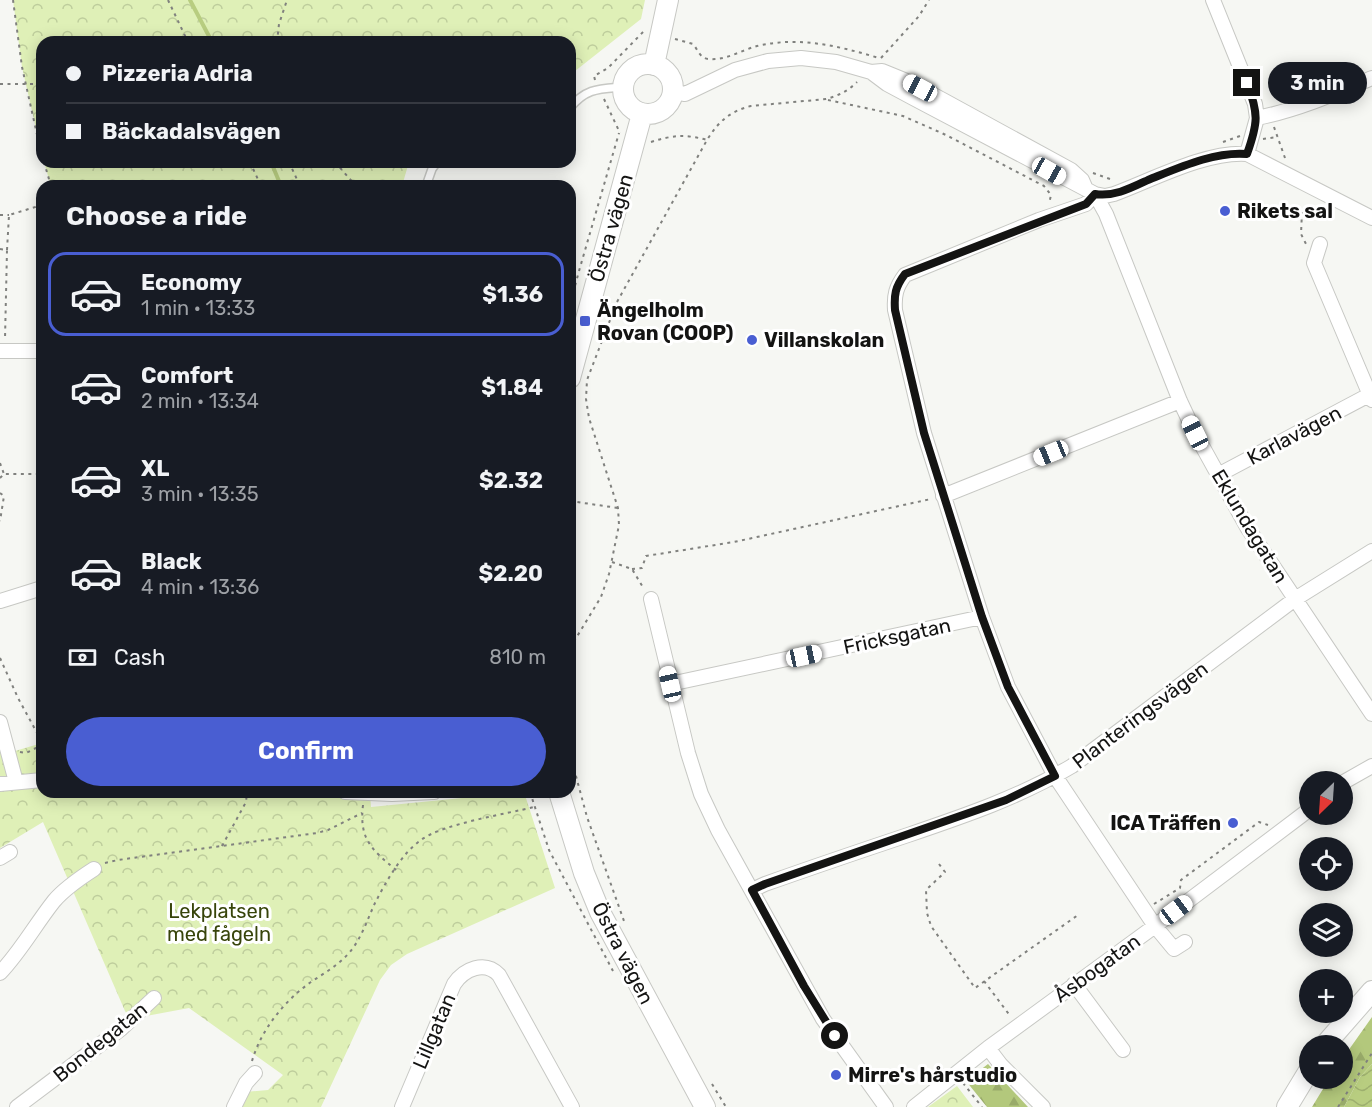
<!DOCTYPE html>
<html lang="en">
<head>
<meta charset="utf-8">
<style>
	body { margin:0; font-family:Rubik,sans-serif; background:#20242c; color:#f1f3f6; height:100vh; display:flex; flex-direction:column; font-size:22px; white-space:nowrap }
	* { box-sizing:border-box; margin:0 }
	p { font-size:20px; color:#9ea1a6 }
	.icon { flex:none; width:33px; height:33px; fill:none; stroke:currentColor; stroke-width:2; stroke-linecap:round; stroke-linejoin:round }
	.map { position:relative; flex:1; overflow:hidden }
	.panel { position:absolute; left:36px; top:180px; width:540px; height:618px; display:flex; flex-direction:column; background:#171b24; border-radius:18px; box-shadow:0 3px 15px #0003 }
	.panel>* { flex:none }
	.top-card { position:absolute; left:36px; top:36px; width:540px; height:132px; border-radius:18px; box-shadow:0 3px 15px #0003; display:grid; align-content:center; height:132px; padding:0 30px; background:#171b24 }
	.needle { width:39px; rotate:205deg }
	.fabs { position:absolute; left:1299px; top:771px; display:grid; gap:12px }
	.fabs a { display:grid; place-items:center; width:54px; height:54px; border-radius:50%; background:#171b24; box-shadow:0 3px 15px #0003; font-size:30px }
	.end { position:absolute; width:27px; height:27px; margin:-14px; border:8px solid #141413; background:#fff; box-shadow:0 0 0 3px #fff }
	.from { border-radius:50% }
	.bubble { position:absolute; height:42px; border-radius:21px; background:#171b24; box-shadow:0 3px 15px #0003; font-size:20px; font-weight:700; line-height:42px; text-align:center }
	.car { position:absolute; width:18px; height:36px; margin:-18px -9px; border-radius:8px; box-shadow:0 0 4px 2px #0007; background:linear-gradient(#fff 24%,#345 0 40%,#fff 0 76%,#345 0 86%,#fff 0) }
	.top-card b { display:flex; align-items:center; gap:21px; height:57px; font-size:22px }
	.top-card b+b { border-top:2px solid #363941 }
	.top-card i { width:15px; height:15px; background:#f1f3f6 }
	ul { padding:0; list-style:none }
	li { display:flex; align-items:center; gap:18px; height:84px; margin:0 12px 9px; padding:0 18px; border:3px solid transparent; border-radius:18px }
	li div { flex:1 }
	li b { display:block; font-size:22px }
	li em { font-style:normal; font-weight:700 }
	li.active { border-color:#495ed2 }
	li>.icon { width:54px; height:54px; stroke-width:1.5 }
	h2 { padding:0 30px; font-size:27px; line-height:72px }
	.pay { display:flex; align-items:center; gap:15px; height:66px; padding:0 30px; font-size:22px }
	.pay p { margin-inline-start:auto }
	.cta { display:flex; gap:12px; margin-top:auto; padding:12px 30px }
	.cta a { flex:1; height:69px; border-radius:36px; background:#495ed2; color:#fff; font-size:24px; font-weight:700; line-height:69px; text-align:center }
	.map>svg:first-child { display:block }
</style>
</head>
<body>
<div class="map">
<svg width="1372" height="1107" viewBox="0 0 1372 1107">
	<defs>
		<pattern id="forest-firs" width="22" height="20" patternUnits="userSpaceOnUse" patternTransform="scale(1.5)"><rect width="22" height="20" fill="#b3c87c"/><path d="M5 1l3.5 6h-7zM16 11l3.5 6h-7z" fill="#99ab6a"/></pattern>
		<pattern id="park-crowns" width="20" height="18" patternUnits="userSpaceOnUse" patternTransform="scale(1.5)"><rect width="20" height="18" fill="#dff0b7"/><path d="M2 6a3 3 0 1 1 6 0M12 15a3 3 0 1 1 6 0" fill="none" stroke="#becd9c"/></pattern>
		<pattern id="water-waves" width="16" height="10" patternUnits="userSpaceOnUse" patternTransform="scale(1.5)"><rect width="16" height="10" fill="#b8cd80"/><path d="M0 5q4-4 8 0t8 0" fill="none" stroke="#9daf6e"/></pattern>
	</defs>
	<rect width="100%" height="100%" fill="#f6f7f3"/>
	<path fill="url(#forest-firs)" d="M1372,1017v47l-12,13 -16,30h-32l17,-28 13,-1 1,-20z
		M988,1064l40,43h-41l-21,-26z"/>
	<path fill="url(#park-crowns)" d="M13,0h632l-4,19 -71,56v-33h-528v113l-20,-88z
		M44,162h365l-7,24h-351z
		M42,743v49h328l1,15 153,-15 31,96 -148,66 -16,11 -11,15 -59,127h-83l6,-15 24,-2 15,-15 -94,-67 -59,11 -5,-8 -82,-189 -43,26v-101l15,4z
		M957,1086l16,21h-45z"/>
	<path fill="url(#water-waves)" d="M1372,1064v43h-28l16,-30z"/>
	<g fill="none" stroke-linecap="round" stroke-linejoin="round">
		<path stroke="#b8cd80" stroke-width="4" d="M190,0l22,42
			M271,162l10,24"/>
		<defs>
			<path id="lane" d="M570,108c16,-20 29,-19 53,-21
				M426,186l6,-17 5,-7"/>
			<path id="street" d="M1213,0l42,104 2,14 -10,36
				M871,72l16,12 28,15 180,95 10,2 9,-2c38,-14 92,-43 133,-40l125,64
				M673,92l12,2 50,-24 33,-9 33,-3 35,4 35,10 11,-1 27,11 34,18 128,70 11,10 3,7
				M1257,118c40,-8 77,-24 115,-40
				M1095,194l-9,10 -47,16 -134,55c-9,12 -11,20 -10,35l29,123 58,184 26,70 47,89 100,150 19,23 11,-7
				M1095,194l11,20 74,187 15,32 52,94 125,187
				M1320,244l-6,19 58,137
				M0,351h42
				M1218,475l151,-80
				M943,496l237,-95
				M651,599l37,154 13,41 17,36 105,189 63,88
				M0,601l42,-13
				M670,684l312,-67
				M0,722l16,60
				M1342,783l30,-17
				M0,784l42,-4
				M345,792l47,2 42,-2
				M0,858l10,-6
				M752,890l13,-6c48,-17 95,-33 143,-49 56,-19 112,-38 164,-69l223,-167 77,-48
				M0,973c21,-22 35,-48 54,-72 11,-13 26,-23 40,-32
				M1074,984l49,66
				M988,1048l13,17 42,42
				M17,1107l105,-79 32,-30
				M234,1107l12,-24 9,-10
				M402,1107l52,-123c10,-15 31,-24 45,-9l73,132
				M914,1107l74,-59 167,-122 155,-117"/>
			<path id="secondary" d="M623 89a25 25 0 1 1 50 0a25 25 0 1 1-50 0Z
				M654,65l14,-65
				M570,378l72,-264
				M559,792l25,81 16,39 105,195
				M1324,1046l48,-55
				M1287,1107l23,-38"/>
		</defs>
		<use href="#lane" stroke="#c7c8c4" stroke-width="10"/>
		<use href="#street" stroke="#c7c8c4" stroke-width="16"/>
		<use href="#secondary" stroke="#c7c8c4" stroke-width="22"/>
		<path stroke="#80817e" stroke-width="2" stroke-dasharray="3 4.5" stroke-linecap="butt" d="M13,0l9,67 20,90
			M168,0l20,42
			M675,39l18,5c5,6 7,14 15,15 17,2 34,-9 49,-13 43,-10 81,0 122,12
			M277,42l2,-18 8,-24
			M881,58l38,-42 10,-16
			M595,80l-1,-4 14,-8 36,-37
			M0,84h42
			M604,99l16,34
			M828,100l75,16 43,19 98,51 7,9 -2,9
			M1274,127l11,31
			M1263,139l15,-2
			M651,142c22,-7 34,-8 56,-2
			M1223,142l17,-6
			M44,162l7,24
			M250,162l11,24
			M289,162l11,24
			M335,162l21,24
			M1093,173l20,7
			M1302,212l-1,22 5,10
			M0,215h9
			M0,249l7,1 -2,89
			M7,250l2,-35 33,-10
			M570,291l5,-5 4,-15 40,-138
			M0,463l4,11
			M0,478l4,-4h38
			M0,493l4,3 -4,25
			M570,501l48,7
			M612,562l20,7 12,20
			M632,569l10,-1 4,-12 88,-14 197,-43
			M570,648l31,-51 8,-23 10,-49 -1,-17 -29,-90 -3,-19 1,-19 30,-78 90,-162c11,-18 23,-29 44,-34l75,-7c12,-3 22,-8 31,-17
			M0,658l18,40 24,44
			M20,752l6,1 16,-8
			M570,754l17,63 37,104
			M530,792l19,58 64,121
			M363,805c-4,34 8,44 33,65
			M222,846l24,-44 1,-10
			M105,863l13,-3 199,-27 11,-3 34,-17
			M939,864l6,8 -19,18 1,23 4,13 44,62 103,-73
			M1154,904l26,-16 1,-8 78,-58 9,3
			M984,981l27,36
			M252,1061c9,-31 32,-60 59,-79 15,-10 31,-19 42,-34 10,-14 15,-30 22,-45 11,-21 26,-49 46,-63 21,-16 85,-26 113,-33
			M963,1083l19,24
			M712,1084l14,23
			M1338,1107l34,-54"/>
		<use href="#lane" stroke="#fff" stroke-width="7"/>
		<use href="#street" stroke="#fff" stroke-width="14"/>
		<use href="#secondary" stroke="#fff" stroke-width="20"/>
	</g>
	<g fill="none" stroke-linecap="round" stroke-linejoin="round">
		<path stroke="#141413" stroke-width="8" d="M835,1036l-31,-50 -52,-96 13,-6 241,-84 49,-24 -47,-89 -26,-70 -58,-184 -29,-123c-1,-15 0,-23 10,-36l181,-70 9,-10c19,3 36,-6 53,-14 30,-12 67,-29 99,-26 11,-31 12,-40 0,-71"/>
	</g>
	<g fill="#495ed2" stroke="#fff" stroke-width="2">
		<circle cx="1225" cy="211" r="6"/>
		<rect x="579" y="315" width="12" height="12" rx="3"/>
		<circle cx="752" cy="340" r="6"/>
		<circle cx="1233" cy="823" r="6"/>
		<circle cx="836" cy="1075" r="6"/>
	</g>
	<g text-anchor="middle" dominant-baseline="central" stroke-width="6" stroke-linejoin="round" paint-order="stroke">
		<g font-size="20" font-weight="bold" fill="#141413" stroke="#fff" text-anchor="start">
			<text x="1237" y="211">Rikets sal</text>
			<text x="597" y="310">Ängelholm<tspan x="597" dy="23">Rovan (COOP)</tspan></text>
			<text x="764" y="340">Villanskolan</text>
			<text x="1221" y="823" text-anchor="end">ICA Träffen</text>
			<text x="848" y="1075">Mirre's hårstudio</text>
		</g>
		<g font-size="20" fill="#141413" stroke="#fff">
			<text transform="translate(611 228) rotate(-74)">Östra vägen</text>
			<text transform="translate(1294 435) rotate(-28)">Karlavägen</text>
			<text transform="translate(1250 526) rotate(59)">Eklundagatan</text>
			<text transform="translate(897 636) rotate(-12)">Fricksgatan</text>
			<text transform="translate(1140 715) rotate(-37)">Planteringsvägen</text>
			<text transform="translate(623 953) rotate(63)">Östra vägen</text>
			<text transform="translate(1097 968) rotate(-36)">Åsbogatan</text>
			<text transform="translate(434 1031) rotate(-67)">Lillgatan</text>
			<text transform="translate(100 1042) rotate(-39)">Bondegatan</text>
		</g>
		<g font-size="20" fill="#37440a" stroke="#fff">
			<text x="219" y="911">Lekplatsen<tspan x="219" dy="23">med fågeln</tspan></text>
		</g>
	</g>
</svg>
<div class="fabs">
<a><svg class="needle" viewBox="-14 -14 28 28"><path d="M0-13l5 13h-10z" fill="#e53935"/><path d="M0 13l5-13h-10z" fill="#9ea1a6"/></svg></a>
<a><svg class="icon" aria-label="locate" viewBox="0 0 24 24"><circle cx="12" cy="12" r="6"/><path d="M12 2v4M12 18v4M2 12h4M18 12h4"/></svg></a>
<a><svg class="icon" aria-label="layers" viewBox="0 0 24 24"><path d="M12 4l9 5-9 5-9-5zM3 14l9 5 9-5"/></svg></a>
<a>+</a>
<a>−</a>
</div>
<i class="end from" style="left:835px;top:1036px"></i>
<i class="end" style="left:1247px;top:83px"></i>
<div class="bubble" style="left:1268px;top:62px;width:99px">3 min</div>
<i class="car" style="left:920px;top:88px;rotate:298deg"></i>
<i class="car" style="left:1049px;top:171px;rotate:119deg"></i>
<i class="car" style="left:1195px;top:433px;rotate:334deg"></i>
<i class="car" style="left:1051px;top:453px;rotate:248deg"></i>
<i class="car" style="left:804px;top:656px;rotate:78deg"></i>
<i class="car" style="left:670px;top:684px;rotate:347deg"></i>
<i class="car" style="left:1176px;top:910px;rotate:53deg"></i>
<div class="top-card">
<b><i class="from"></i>Pizzeria Adria</b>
<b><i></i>Bäckadalsvägen</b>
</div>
<section class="panel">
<h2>Choose a ride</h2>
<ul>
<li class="active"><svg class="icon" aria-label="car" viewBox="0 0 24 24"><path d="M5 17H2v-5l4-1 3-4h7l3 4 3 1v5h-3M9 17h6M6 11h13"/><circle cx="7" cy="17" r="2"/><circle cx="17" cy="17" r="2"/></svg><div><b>Economy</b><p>1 min · 13:33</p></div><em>$1.36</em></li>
<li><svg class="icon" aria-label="car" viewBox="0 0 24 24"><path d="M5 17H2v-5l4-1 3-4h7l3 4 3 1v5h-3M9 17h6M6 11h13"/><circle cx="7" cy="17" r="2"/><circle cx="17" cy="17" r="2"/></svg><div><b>Comfort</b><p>2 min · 13:34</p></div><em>$1.84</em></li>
<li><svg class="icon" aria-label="car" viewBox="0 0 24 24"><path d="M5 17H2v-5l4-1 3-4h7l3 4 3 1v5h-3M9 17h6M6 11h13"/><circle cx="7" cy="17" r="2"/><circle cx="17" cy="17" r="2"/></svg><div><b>XL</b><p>3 min · 13:35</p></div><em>$2.32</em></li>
<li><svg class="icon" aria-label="car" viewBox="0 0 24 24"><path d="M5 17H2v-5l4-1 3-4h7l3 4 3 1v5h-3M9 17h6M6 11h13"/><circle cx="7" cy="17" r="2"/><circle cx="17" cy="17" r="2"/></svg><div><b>Black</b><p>4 min · 13:36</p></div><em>$2.20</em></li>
</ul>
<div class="pay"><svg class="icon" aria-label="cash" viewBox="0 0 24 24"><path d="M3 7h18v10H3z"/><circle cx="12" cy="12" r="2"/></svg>Cash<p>810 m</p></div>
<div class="cta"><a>Confirm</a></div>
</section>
</div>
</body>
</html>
